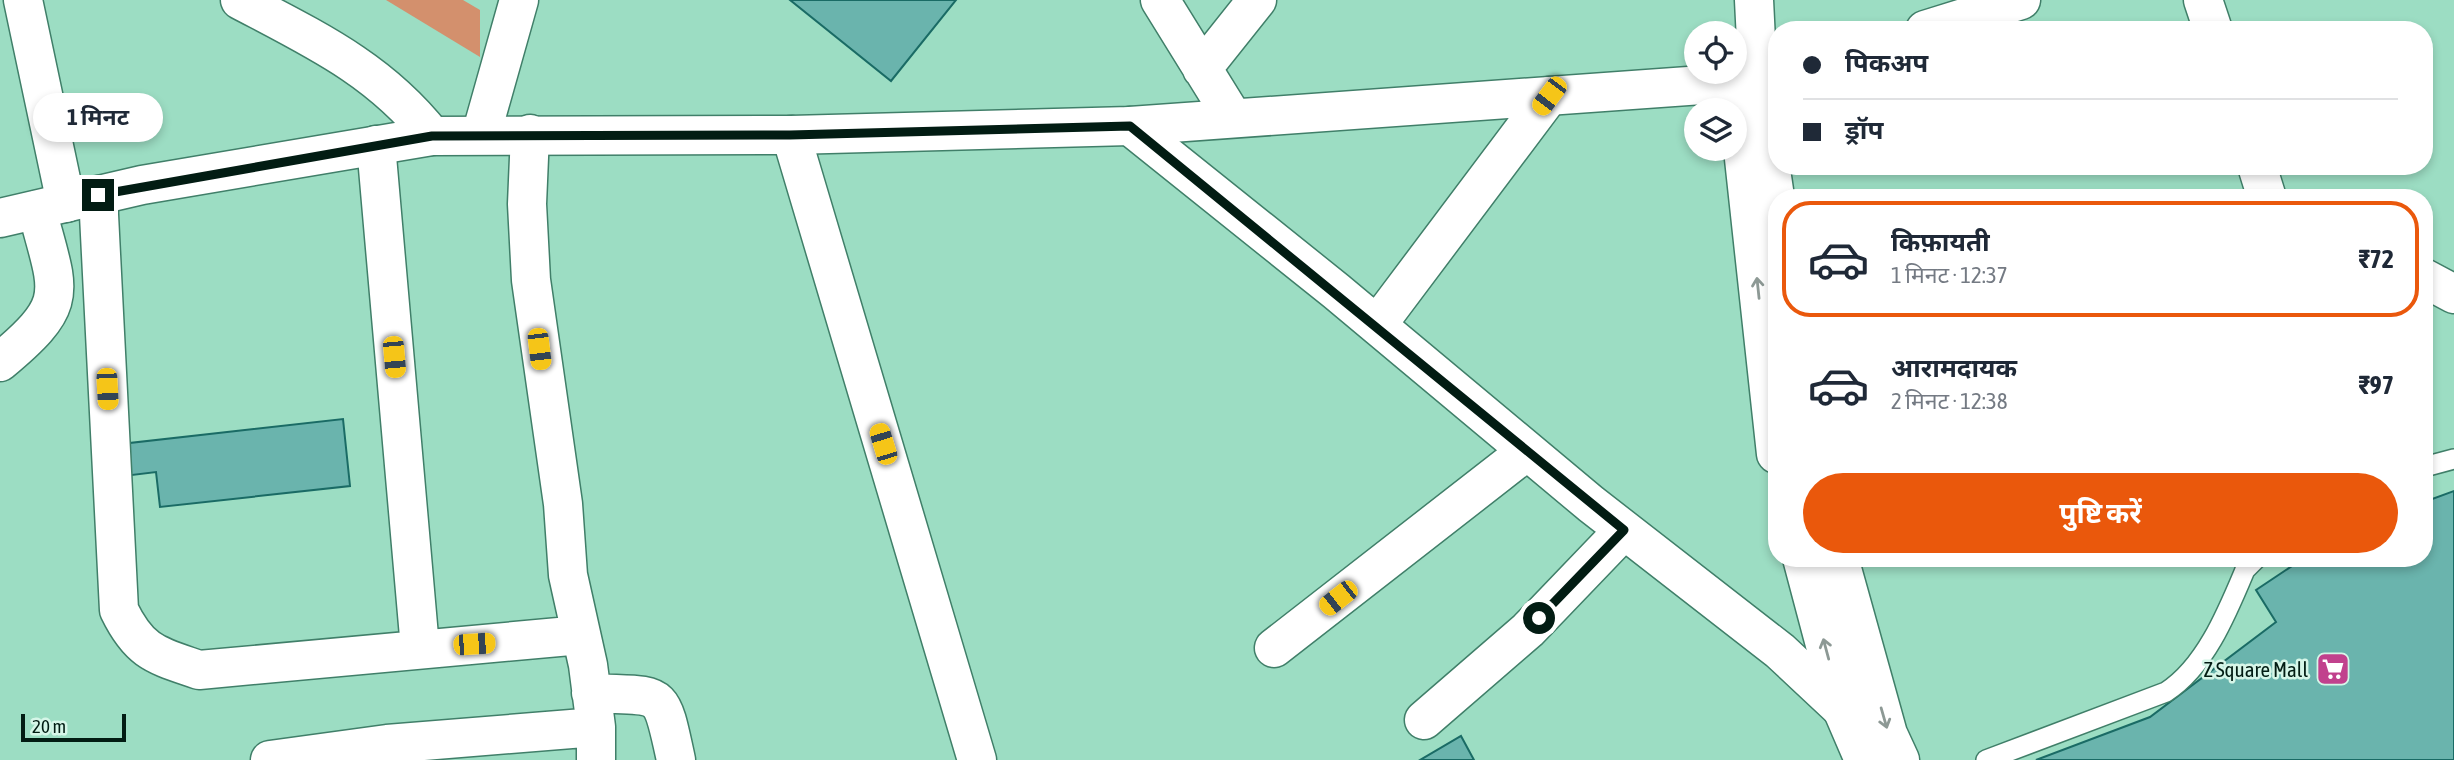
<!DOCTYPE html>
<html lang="hi">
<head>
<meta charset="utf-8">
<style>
	body { margin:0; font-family:"Asap Condensed","Noto Sans Devanagari",sans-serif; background:#f6f6f7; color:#1f2937; height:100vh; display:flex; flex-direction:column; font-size:26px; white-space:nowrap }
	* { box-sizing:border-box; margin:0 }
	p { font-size:23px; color:#747a83 }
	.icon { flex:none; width:38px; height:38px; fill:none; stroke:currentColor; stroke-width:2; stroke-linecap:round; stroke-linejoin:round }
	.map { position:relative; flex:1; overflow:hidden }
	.details { position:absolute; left:1768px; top:189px; width:665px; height:378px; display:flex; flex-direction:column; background:#fff; border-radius:28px; box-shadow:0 4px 10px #0003 }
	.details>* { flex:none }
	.banner { position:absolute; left:1768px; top:21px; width:665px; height:154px; border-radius:28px; box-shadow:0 4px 10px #0003; display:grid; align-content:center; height:154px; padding:0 35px; background:#fff }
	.controls { position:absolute; left:1684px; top:21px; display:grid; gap:14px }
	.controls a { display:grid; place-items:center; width:63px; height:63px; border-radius:50%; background:#fff; box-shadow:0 4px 10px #0003; font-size:35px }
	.scale { position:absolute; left:21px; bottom:18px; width:105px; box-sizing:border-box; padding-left:7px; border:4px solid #021c13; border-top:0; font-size:19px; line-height:24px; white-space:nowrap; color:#021c13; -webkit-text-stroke:5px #d6f6e8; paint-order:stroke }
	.end { position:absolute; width:32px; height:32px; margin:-16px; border:9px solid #021c13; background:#fff; box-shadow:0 0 0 4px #fff }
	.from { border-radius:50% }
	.bubble { position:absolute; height:49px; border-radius:24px; background:#fff; box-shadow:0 4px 10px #0003; font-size:23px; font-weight:700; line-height:49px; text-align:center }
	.car { position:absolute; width:21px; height:42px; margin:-21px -10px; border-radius:9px; box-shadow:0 0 5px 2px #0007; background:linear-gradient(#f5c518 24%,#345 0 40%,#f5c518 0 76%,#345 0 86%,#f5c518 0) }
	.banner b { display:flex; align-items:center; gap:24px; height:66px; font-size:26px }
	.banner b+b { border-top:2px solid #e0e1e3 }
	.banner i { width:18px; height:18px; background:#1f2937 }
	ul { padding:12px 0 0; list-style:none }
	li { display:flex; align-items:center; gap:21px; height:116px; margin:0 14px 10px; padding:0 21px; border:4px solid transparent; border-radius:28px }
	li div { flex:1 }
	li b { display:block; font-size:26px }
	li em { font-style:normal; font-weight:700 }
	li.on { border-color:#ea580c }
	li>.icon { width:63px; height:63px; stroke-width:1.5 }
	.button { display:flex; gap:14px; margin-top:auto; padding:14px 35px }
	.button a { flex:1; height:80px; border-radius:42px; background:#ea580c; color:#fff; font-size:28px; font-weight:700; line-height:80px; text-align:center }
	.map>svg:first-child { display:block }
</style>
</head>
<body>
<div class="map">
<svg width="2454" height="760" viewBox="0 0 2454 760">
	<rect width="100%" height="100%" fill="#9cddc3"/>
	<path fill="#d3906d" d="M386,0h77l17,10v47z"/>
	<path fill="#6ab4ad" stroke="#1a6b65" stroke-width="2" d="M790,0h166l-65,81z
		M343,419l7,67 -190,21 -4,-35 -32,4 -3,-32z
		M2454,491v269h-418l114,-43 126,-95 -20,-32 48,-32h120v-56z
		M1461,736l13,24h-54z"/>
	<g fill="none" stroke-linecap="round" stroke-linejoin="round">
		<defs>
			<path id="lane" d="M2424,467l30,-8
				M1986,760l180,-68c39,-25 61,-79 79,-122l12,-12"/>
			<path id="street" d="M23,0l43,203
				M240,0c74,39 139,69 192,136
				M1160,0l73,118
				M2203,0l10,30
				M1202,69l55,-69
				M1130,126l206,165 255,213 189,147 62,58
				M530,134l-3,70 4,76 32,224 5,71 20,90 8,62v33
				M481,135l38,-135
				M791,135l186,625
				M376,145l44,503
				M2257,166l10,32
				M98,195l21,415c21,43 37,45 80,60l382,-35
				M2424,278l30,16
				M1377,325l172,-229
				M0,362c72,-60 59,-68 37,-152
				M1274,648l253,-197
				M591,693c74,4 69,-7 85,67
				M1424,720l104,-90 96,-100
				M270,760l117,-16 209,-17"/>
			<path id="secondary" d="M1754,0l4,81 18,123
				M1925,30l96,-30
				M1734,112l7,19 35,323
				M0,218l142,-33 290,-49 359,-1 339,-9 628,-45 18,-5
				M1802,558l40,151 22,51
				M1839,558l49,176 12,26"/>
		</defs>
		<use href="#lane" stroke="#407f69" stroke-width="22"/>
		<use href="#street" stroke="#407f69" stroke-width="41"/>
		<use href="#secondary" stroke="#407f69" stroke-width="41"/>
		<use href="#lane" stroke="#fff" stroke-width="19"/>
		<use href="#street" stroke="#fff" stroke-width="38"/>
		<use href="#secondary" stroke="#fff" stroke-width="38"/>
	</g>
	<defs><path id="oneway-shaft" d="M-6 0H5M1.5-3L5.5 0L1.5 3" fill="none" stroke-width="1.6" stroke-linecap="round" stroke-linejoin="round" transform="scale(1.75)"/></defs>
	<g stroke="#8d9995">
		<use href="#oneway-shaft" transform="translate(1758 288) rotate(-96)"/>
		<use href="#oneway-shaft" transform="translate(1826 649) rotate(-105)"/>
		<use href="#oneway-shaft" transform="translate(1884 718) rotate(74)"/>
	</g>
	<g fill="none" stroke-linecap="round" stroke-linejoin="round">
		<path stroke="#021c13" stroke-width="9" d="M98,195l334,-59 358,-1 340,-9 494,404 -85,88"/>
	</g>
	<defs>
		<symbol id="supermarket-square" viewBox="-11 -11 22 22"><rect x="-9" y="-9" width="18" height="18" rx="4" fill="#c1418d" stroke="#d6f6e8"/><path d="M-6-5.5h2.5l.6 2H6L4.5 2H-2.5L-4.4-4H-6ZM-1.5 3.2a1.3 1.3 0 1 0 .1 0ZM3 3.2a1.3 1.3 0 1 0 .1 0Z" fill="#fff"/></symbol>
	</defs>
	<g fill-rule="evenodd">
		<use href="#supermarket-square" x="2314" y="650" width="38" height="38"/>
	</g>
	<g text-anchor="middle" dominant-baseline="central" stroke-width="5" stroke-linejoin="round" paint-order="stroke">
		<g font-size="21" fill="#021c13" stroke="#d6f6e8" text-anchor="end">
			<text x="2308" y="669">Z Square Mall</text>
		</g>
	</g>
</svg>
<div class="controls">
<a><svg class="icon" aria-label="locate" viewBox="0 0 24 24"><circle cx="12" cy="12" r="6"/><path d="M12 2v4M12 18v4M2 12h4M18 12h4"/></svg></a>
<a><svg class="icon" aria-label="layers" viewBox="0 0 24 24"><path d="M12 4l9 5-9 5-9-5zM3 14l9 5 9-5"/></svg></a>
</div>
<div class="scale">20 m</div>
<i class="end from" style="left:1539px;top:618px"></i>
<i class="end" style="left:98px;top:195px"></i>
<div class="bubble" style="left:33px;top:93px;width:130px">1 मिनट</div>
<i class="car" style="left:1549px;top:96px;rotate:217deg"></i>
<i class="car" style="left:539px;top:349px;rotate:173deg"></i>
<i class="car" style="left:394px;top:357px;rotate:175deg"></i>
<i class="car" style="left:107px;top:389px;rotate:177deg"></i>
<i class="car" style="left:883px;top:444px;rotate:343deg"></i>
<i class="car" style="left:1338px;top:598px;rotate:232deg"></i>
<i class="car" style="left:474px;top:644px;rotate:86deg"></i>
<div class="banner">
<b><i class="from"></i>पिकअप</b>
<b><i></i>ड्रॉप</b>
</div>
<section class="details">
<ul>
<li class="on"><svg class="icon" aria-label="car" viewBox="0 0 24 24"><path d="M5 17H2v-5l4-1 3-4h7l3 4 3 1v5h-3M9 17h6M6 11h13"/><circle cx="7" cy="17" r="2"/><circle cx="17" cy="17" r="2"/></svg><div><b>किफ़ायती</b><p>1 मिनट · 12:37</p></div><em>₹72</em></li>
<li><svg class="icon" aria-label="car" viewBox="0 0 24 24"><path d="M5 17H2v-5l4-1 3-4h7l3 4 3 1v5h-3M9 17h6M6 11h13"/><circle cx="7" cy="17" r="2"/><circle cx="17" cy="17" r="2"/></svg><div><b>आरामदायक</b><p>2 मिनट · 12:38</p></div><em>₹97</em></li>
</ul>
<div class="button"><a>पुष्टि करें</a></div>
</section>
</div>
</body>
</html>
